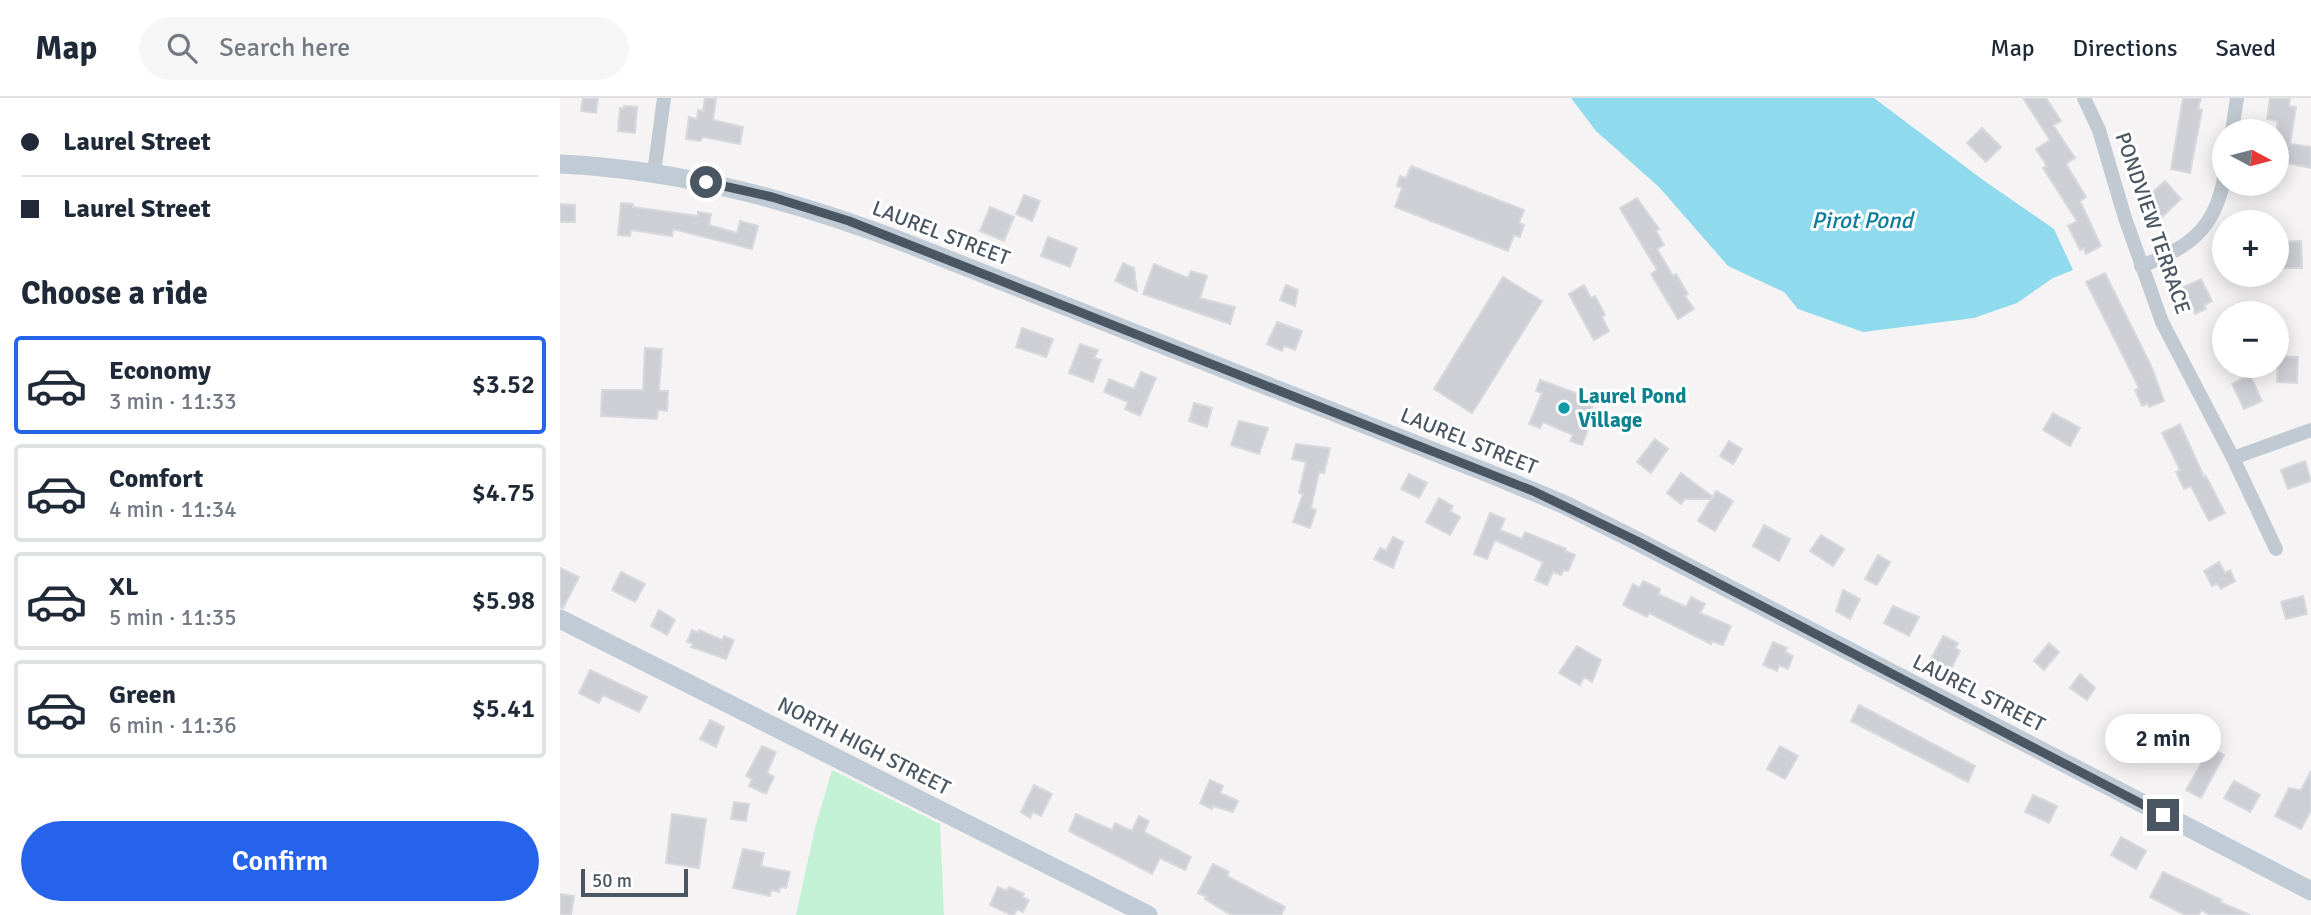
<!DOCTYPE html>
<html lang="en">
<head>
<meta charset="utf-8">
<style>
	body { margin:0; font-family:Signika,sans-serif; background:#f6f6f7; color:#1f2937; height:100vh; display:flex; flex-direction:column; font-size:26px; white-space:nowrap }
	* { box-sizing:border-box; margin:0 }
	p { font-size:23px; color:#747a83 }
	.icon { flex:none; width:38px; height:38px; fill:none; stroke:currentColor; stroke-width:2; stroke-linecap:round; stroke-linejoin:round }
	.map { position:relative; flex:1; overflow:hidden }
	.panel { display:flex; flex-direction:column; background:#fff; width:560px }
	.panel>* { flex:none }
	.hud { display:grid; align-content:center; height:154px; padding:0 21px; background:#fff }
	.needle { width:46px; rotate:97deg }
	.controls { position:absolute; left:1652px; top:21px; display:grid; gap:14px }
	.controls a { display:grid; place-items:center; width:77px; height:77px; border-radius:50%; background:#fff; box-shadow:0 4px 18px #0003; font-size:35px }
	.scale { position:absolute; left:21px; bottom:18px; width:107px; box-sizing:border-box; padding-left:7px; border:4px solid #4a5661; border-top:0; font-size:19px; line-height:24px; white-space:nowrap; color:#4a5661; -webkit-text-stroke:5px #fff; paint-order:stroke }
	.end { position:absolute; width:32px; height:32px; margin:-16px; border:9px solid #4a5661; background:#fff; box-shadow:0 0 0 4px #fff }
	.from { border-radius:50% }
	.bubble { position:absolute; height:49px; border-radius:24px; background:#fff; box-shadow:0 4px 18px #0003; font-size:23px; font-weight:600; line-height:49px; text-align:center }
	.hud b { display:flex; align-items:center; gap:24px; height:66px; font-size:26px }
	.hud b+b { border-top:2px solid #e0e1e3 }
	.hud i { width:18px; height:18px; background:#1f2937 }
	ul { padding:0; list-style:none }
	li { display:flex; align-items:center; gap:21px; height:98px; margin:0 14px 10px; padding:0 7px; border:4px solid #e0e1e3; border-radius:7px }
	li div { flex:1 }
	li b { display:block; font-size:26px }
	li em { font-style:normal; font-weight:600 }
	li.current { border-color:#2563eb }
	li>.icon { width:63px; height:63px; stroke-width:1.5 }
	h2 { padding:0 21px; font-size:32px; line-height:84px }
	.primary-button { display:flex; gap:14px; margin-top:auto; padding:14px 21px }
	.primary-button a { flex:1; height:80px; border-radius:42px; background:#2563eb; color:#fff; font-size:28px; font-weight:600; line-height:80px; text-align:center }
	header { display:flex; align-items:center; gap:42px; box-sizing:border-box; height:98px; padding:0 35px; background:#fff; border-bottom:2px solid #e0e1e3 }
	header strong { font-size:33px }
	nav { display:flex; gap:38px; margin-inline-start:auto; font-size:24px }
	.search { width:490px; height:63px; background:#f6f6f7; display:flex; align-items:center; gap:18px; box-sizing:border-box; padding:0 24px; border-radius:38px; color:#747a83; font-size:26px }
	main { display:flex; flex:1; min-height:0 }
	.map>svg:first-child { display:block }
</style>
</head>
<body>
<header>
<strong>Map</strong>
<div class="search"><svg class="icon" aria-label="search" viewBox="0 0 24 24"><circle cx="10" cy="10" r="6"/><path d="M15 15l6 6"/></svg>Search here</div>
<nav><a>Map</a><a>Directions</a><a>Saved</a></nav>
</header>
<main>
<section class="panel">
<div class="hud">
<b><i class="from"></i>Laurel Street</b>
<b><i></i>Laurel Street</b>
</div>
<h2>Choose a ride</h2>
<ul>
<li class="current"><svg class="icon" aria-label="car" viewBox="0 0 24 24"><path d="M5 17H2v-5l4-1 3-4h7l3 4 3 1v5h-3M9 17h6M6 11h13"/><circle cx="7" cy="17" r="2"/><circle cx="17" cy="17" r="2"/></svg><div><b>Economy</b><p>3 min · 11:33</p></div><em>$3.52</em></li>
<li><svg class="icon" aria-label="car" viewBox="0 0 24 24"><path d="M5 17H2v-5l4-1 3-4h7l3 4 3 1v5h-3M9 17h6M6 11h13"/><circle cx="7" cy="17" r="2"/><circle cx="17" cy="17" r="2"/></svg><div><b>Comfort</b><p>4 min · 11:34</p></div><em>$4.75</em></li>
<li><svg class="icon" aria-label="car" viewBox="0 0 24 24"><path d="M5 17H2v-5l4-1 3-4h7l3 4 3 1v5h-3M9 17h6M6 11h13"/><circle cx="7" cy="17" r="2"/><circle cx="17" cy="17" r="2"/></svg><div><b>XL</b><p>5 min · 11:35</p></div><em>$5.98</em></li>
<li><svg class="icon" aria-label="car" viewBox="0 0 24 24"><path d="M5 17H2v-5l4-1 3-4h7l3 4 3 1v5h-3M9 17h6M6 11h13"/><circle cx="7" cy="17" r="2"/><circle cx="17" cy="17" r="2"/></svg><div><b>Green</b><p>6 min · 11:36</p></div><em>$5.41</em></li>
</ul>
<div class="primary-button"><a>Confirm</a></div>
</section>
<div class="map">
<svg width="1751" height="817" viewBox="0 0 1751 817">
	<rect width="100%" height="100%" fill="#f5f3f3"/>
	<path fill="#c3f1d5" d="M272,672l108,54 4,91h-148l19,-87z"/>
	<path fill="#90daee" d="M1011,0h303l109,82 71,49 19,41 -20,8 -36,25 -43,15 -111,14 -65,-23 -14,-17 -56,-26 -69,-79 -63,-56z"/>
	<path fill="#cdcfd5" stroke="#d7d9de" stroke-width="2" d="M23,0h15l-2,15 -15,-2z
		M145,0h11l-3,22 30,7 -3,17 -37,-7 -3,4 -14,-2 3,-22 8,2 1,-9 5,1z
		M1463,0h23l15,23 -8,4 22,33 -9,6 20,33 -6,4 21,45 -15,8 -2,-6 -4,2 -12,-24 9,-5 -34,-53 4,-2 -11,-17 14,-9z
		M1623,0h18l-3,11 4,1 -12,63 -19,-4z
		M1710,0h20l-1,8 7,1 -6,37 21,3v21l-34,-7v-40l-10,-2z
		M64,8l13,1 -2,26 -17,-2 2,-23 4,1z
		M1422,30l19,19 -15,15 -19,-19z
		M851,68l113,44 -5,13 5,2 -4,12 -6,-2 -6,16 -113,-44 7,-19 -5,-2 3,-10 6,2z
		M1605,83l16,18 -19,18 -17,-18z
		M464,97l16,6 -8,20 -16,-7z
		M1077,100l22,31 -3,2 8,14 -7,4 16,27 3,-2 12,20 -3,2 9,13 -16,10 -27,-45 6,-4 -37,-62z
		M61,105l12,1v3l65,9v-4l13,2 -2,11 28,8 3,-12 18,5 -6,23 -79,-20 -1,7 -41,-6 -1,6 -12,-1z
		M0,106l15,1v17h-15z
		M430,109l24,10 -10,24 -24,-10z
		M488,139l29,11 -7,19 -29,-11z
		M1741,143l1,27h-24v-26z
		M563,165l11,5 3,23 -22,-10z
		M594,166l34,14 3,-7 16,5 -7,22 35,9 -5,17 -87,-30z
		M1545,175l47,95 12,33 -15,6 -1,-4 -6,3 -7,-16 4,-2 -53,-106z
		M943,179l39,24 -70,112 -38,-24z
		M1641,181l11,22 -8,4 2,4 -11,5 -12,-27z
		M726,187l12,5 -3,16 -15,-6z
		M1024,187l7,13 4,-2 10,19 -3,2 7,14 -15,9 -25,-46z
		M717,224l25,9 -7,19 -11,-4 -2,5 -15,-7z
		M462,230l31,11 -7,18 -30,-10z
		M520,246l18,6 -4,8 7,2 -8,22 -24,-9z
		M85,250l17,1 -3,42h9l-1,20 -9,-1 -1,9 -56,-3 1,-26h41z
		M1718,258l20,1 -1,26 -20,-1z
		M581,274l15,6 -16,38 -15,-7 3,-7 -24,-10 5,-13 25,10z
		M1690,277l12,26 -18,8 -12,-25z
		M980,282l55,20 -6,15 4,1 -11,29 -12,-4 3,-6 -30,-13 -3,6 -11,-4 13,-31 -6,-2z
		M634,305l18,5 -5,19 -18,-6z
		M1493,315l27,15 -10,18 -27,-16z
		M679,323l29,7 -9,26 -28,-9z
		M1620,326l24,53 2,-1 19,37 -16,8 -18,-35 -7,3 -8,-17 4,-2 -18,-37z
		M1095,341l13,10 -17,24 -14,-11z
		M1169,343l13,8 -9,15 -13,-8z
		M736,346l34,4 -6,25 -5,-1 -8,36 5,2 -6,18 -17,-6 10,-28 -4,-1 7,-31 -14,-3z
		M1745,363l6,20 -23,8 -7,-19z
		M1121,375l32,24 3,-6 17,10 -18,30 -17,-10 13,-22h-26l-4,5 -14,-11z
		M849,376l18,9 -8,15 -18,-9z
		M879,400l14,8 -3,5 10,6 -10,18 -24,-13z
		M930,415l15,6 -5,11 22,9 3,-7 41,17 -1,2 10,4 -7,16 -4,-1 -3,5 -8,-3 -6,13 -12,-5 8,-18 -26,-12 -22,-10 -8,19 -13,-5z
		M1204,427l26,14 -11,22 -26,-15z
		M1261,437l23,14 -11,17 -23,-15z
		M833,439l10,5 -10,26 -19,-9 6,-11 6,3z
		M1318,457l12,7 -13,23 -12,-6z
		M1659,464l6,11 5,-3 5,11 -14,8 -4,-6 -5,3 -8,-15z
		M0,470l19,9 -16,31 -3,-1z
		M61,474l24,12 -10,18 -23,-12z
		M1083,483l17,8 -2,5 28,13 5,-10 14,7 -5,9 31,13 -8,19 -11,-4 -1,3 -62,-31 -2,4 -24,-12 10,-21 7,4z
		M1283,492l17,9 -10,20 -14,-8z
		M1743,498l4,18 -21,5 -5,-17z
		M1333,508l26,11 -10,19 -25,-13z
		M99,512l16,10 -8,15 -16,-9z
		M132,532l6,3 1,-3 23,10 2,-4 10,4 -8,19 -35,-12 2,-3 -6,-2z
		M1383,538l15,7 -3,5 5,3 -9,18 -20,-10z
		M1213,544l14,6 -2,4 8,4 -5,13 -9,-4 -2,6 -14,-6z
		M1489,545l10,9 -15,18 -10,-9z
		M1017,548l24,14 -9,22 -8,-5 -4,8 -21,-12z
		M30,572l57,27 -8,15 -36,-17 -4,8 -20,-10z
		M1520,576l15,14 -8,12 -17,-12z
		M1299,607l116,61 -7,16 -117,-61z
		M1572,621l26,13 -8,17 -27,-13z
		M150,622l14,7 -8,20 -16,-8z
		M202,648l14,6 -9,21 7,4 -8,17 -17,-8 3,-7 -6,-3z
		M1220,648l18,10 -13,23 -18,-10z
		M1650,650l14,7 -23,43 -15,-8z
		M1751,673v39l-10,19 -26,-13 14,-28 12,2z
		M650,682l13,6 -3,7 18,8 -5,11 -20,-6 -1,3 -12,-6z
		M1674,683l26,14 -10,17 -26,-14z
		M474,687l18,9 -11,22 -8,-4 -3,6 -9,-6z
		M1473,697l24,11 -8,17 -24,-11z
		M174,704l15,2 -3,17 -15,-2z
		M112,716l34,5 -7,49 -33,-5z
		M516,716l36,16 3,-7 17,8 7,-15 10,5 -5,11 47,25 -6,13 -25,-12 -8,16 -83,-43z
		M1561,739l25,14 -10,18 -25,-14z
		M183,751l21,4 -3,13 29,6 -4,16 -6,-1 -1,5 -8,-2 -1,6 -37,-8z
		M653,766l16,8 -2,4 58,31 -4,8h-50l-26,-16 2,-2 -9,-4z
		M1603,774l59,28 -2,2 30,13h-40l-9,-5 -2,5h-14l-35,-18z
		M438,789l8,4 3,-4 15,7 -2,3 7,3 -6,12 -6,-3 -3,6h-3l-21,-10z
		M0,796l14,2 -3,19h-11z"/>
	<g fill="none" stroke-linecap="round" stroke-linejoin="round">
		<path stroke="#c1cad2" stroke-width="14" d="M1524,0l15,32 26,88 37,104 71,136 43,91
			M1672,33l5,-33
			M94,75l10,-75
			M1581,168c46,-17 74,-36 83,-88
			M1673,360l78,-28"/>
		<path stroke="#c1cbd6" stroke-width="19" d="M0,66c123,6 237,37 351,81l587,232 65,27 74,37 674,350
			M0,521l588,296"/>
	</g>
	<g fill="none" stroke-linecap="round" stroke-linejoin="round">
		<path stroke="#4a5661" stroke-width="9" d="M146,84l66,15 77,24 684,270 104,50 526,274"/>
	</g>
	<circle fill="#0f9aa8" stroke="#fff" stroke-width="2.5" cx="1004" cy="310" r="7"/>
	<g text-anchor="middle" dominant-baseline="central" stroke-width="6" stroke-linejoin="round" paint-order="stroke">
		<g font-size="21" fill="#4a5661" stroke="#fff">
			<text transform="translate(1593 125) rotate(71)">PONDVIEW TERRACE</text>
			<text transform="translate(381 135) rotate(21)">LAUREL STREET</text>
			<text transform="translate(909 343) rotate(22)">LAUREL STREET</text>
			<text transform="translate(1419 595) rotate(27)">LAUREL STREET</text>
			<text transform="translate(304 648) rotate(27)">NORTH HIGH STREET</text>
		</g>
		<g font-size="21" font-weight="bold" fill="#0d838f" stroke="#fff" text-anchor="start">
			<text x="1018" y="298">Laurel Pond<tspan x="1018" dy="24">Village</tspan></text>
		</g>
		<g font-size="23" font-style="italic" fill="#0c7c9b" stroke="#fff">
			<text x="1302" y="122">Pirot Pond</text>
		</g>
	</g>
</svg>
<div class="controls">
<a><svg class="needle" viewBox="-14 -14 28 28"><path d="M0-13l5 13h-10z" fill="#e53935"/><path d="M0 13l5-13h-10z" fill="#747a83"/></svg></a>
<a>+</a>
<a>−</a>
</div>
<div class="scale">50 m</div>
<i class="end from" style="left:146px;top:84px"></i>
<i class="end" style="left:1603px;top:717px"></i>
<div class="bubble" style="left:1545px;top:616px;width:116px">2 min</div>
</div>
</main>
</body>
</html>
